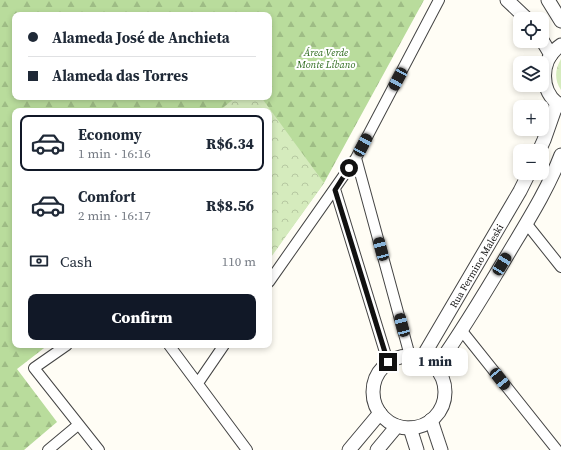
<!DOCTYPE html>
<html lang="en">
<head>
<meta charset="utf-8">
<style>
	body { margin:0; font-family:"Source Serif 4",serif; background:#f2f2f3; color:#1f2937; height:100vh; display:flex; flex-direction:column; font-size:15px; white-space:nowrap }
	* { box-sizing:border-box; margin:0 }
	p { font-size:13px; color:#747a83 }
	.icon { flex:none; width:22px; height:22px; fill:none; stroke:currentColor; stroke-width:2; stroke-linecap:round; stroke-linejoin:round }
	.map { position:relative; flex:1; overflow:hidden }
	.side { position:absolute; left:12px; top:108px; width:260px; height:240px; display:flex; flex-direction:column; background:#fff; border-radius:8px; box-shadow:0 2px 6px #0003 }
	.side>* { flex:none }
	.banner { position:absolute; left:12px; top:12px; width:260px; height:88px; border-radius:8px; box-shadow:0 2px 6px #0003; display:grid; align-content:center; height:88px; padding:0 16px; background:#fff }
	.fabs { position:absolute; left:513px; top:12px; display:grid; gap:8px }
	.fabs a { display:grid; place-items:center; width:36px; height:36px; border-radius:8px; background:#fff; box-shadow:0 2px 6px #0003; font-size:20px }
	.end { position:absolute; width:18px; height:18px; margin:-9px; border:5px solid #111; background:#fff; box-shadow:0 0 0 2px #fff }
	.from { border-radius:50% }
	.bubble { position:absolute; height:28px; border-radius:8px; background:#fff; box-shadow:0 2px 6px #0003; font-size:13px; font-weight:800; line-height:28px; text-align:center }
	.car { position:absolute; width:12px; height:24px; margin:-12px -6px; border-radius:5px; box-shadow:0 0 3px 1px #0007; background:linear-gradient(#222 24%,#8ab4d8 0 40%,#222 0 76%,#8ab4d8 0 86%,#222 0) }
	.banner b { display:flex; align-items:center; gap:14px; height:38px; font-size:15px }
	.banner b+b { border-top:1px solid #e0e1e3 }
	.banner i { width:10px; height:10px; background:#1f2937 }
	ul { padding:7px 0 0; list-style:none }
	li { display:flex; align-items:center; gap:12px; height:56px; margin:0 8px 6px; padding:0 8px; border:2px solid transparent; border-radius:8px }
	li div { flex:1 }
	li b { display:block; font-size:15px }
	li em { font-style:normal; font-weight:800 }
	li.on { border-color:#111827 }
	li>.icon { width:36px; height:36px; stroke-width:1.5 }
	.pay { display:flex; align-items:center; gap:10px; height:44px; padding:0 16px; font-size:15px }
	.pay p { margin-inline-start:auto }
	.action { display:flex; gap:8px; margin-top:auto; padding:8px 16px }
	.action a { flex:1; height:46px; border-radius:8px; background:#111827; color:#fff; font-size:16px; font-weight:800; line-height:46px; text-align:center }
	.map>svg:first-child { display:block }
</style>
</head>
<body>
<div class="map">
<svg width="561" height="450" viewBox="0 0 561 450">
	<defs>
		<pattern id="forest-firs" width="22" height="20" patternUnits="userSpaceOnUse"><rect width="22" height="20" fill="#b9dc9c"/><path d="M5 1l3.5 6h-7zM16 11l3.5 6h-7z" fill="#9ebc85"/></pattern>
		<pattern id="park-crowns" width="20" height="18" patternUnits="userSpaceOnUse"><rect width="20" height="18" fill="#d5ebbd"/><path d="M2 6a3 3 0 1 1 6 0M12 15a3 3 0 1 1 6 0" fill="none" stroke="#b6c8a1"/></pattern>
	</defs>
	<rect width="100%" height="100%" fill="#fffdf5"/>
	<path fill="url(#forest-firs)" fill-rule="evenodd" d="M0,0h424l-100,183 -55,76v-148h-254v234h33l-31,24 40,53 -33,28h-24zM15,15h254v82h-254z"/>
	<path fill="url(#park-crowns)" d="M561,59v31c-7,-10 -6,-21 0,-31z
		M236,97h25l63,86 -55,77v-149h-50z"/>
	<g fill="none" stroke-linecap="round" stroke-linejoin="round">
		<defs>
			<path id="minor" d="M356,158l54,198
				M335,189l53,173
				M526,223l35,44
				M269,282l87,-124 83,-158
				M462,331l95,119
				M67,345l-33,23 65,82
				M169,345l78,105
				M198,383l26,-38
				M48,450l30,-25"/>
			<g id="tertiary">
				<path d="M507,0l20,19"/>
				<path d="M548,0l13,21"/>
				<path d="M542,40l9,15"/>
				<path d="M561,45c-22,15 -22,47 0,61"/>
				<path d="M539,151l5,-11 13,-37"/>
				<circle cx="409" cy="392" r="36"/>
				<path id="s1" d="M422,358l98,-167 9,-18"/>
				<path d="M436,368c26,-37 49,-75 72,-114 19,-32 40,-65 53,-99"/>
				<path d="M431,420l10,30"/>
				<path d="M410,428l7,22"/>
				<path d="M349,450l31,-37"/>
				<path d="M377,450l20,-24"/>
			</g>
		</defs>
		<use href="#minor" stroke="#444" stroke-width="12"/>
		<use href="#tertiary" stroke="#444" stroke-width="15"/>
		<path stroke="#333" stroke-width="2" stroke-dasharray="4 2" stroke-linecap="butt" d="M542,20l6,9"/>
		<use href="#minor" stroke="#fff" stroke-width="10"/>
		<use href="#tertiary" stroke="#fff" stroke-width="13"/>
	</g>
	<g fill="none" stroke-linecap="round" stroke-linejoin="round">
		<path stroke="#111" stroke-width="5" d="M349,168l-14,22 53,172"/>
	</g>
	<g text-anchor="middle" dominant-baseline="central" stroke-width="4" stroke-linejoin="round" paint-order="stroke">
		<g font-size="10" font-style="italic" fill="#2f6b1f" stroke="#fff">
			<text x="326" y="52">Área Verde<tspan x="326" dy="12">Monte Líbano</tspan></text>
		</g>
		<g font-size="10" fill="#111" stroke="#fff">
			<text stroke="none"><textPath href="#s1" startOffset="107">Rua Fermino Maleski</textPath></text>
		</g>
	</g>
</svg>
<div class="fabs">
<a><svg class="icon" aria-label="locate" viewBox="0 0 24 24"><circle cx="12" cy="12" r="6"/><path d="M12 2v4M12 18v4M2 12h4M18 12h4"/></svg></a>
<a><svg class="icon" aria-label="layers" viewBox="0 0 24 24"><path d="M12 4l9 5-9 5-9-5zM3 14l9 5 9-5"/></svg></a>
<a>+</a>
<a>−</a>
</div>
<i class="end from" style="left:349px;top:168px"></i>
<i class="end" style="left:388px;top:362px"></i>
<div class="bubble" style="left:402px;top:348px;width:66px">1 min</div>
<i class="car" style="left:398px;top:79px;rotate:208deg"></i>
<i class="car" style="left:363px;top:145px;rotate:28deg"></i>
<i class="car" style="left:381px;top:249px;rotate:345deg"></i>
<i class="car" style="left:502px;top:264px;rotate:31deg"></i>
<i class="car" style="left:402px;top:325px;rotate:345deg"></i>
<i class="car" style="left:500px;top:379px;rotate:141deg"></i>
<div class="banner">
<b><i class="from"></i>Alameda José de Anchieta</b>
<b><i></i>Alameda das Torres</b>
</div>
<section class="side">
<ul>
<li class="on"><svg class="icon" aria-label="car" viewBox="0 0 24 24"><path d="M5 17H2v-5l4-1 3-4h7l3 4 3 1v5h-3M9 17h6M6 11h13"/><circle cx="7" cy="17" r="2"/><circle cx="17" cy="17" r="2"/></svg><div><b>Economy</b><p>1 min · 16:16</p></div><em>R$6.34</em></li>
<li><svg class="icon" aria-label="car" viewBox="0 0 24 24"><path d="M5 17H2v-5l4-1 3-4h7l3 4 3 1v5h-3M9 17h6M6 11h13"/><circle cx="7" cy="17" r="2"/><circle cx="17" cy="17" r="2"/></svg><div><b>Comfort</b><p>2 min · 16:17</p></div><em>R$8.56</em></li>
</ul>
<div class="pay"><svg class="icon" aria-label="cash" viewBox="0 0 24 24"><path d="M3 7h18v10H3z"/><circle cx="12" cy="12" r="2"/></svg>Cash<p>110 m</p></div>
<div class="action"><a>Confirm</a></div>
</section>
</div>
</body>
</html>
